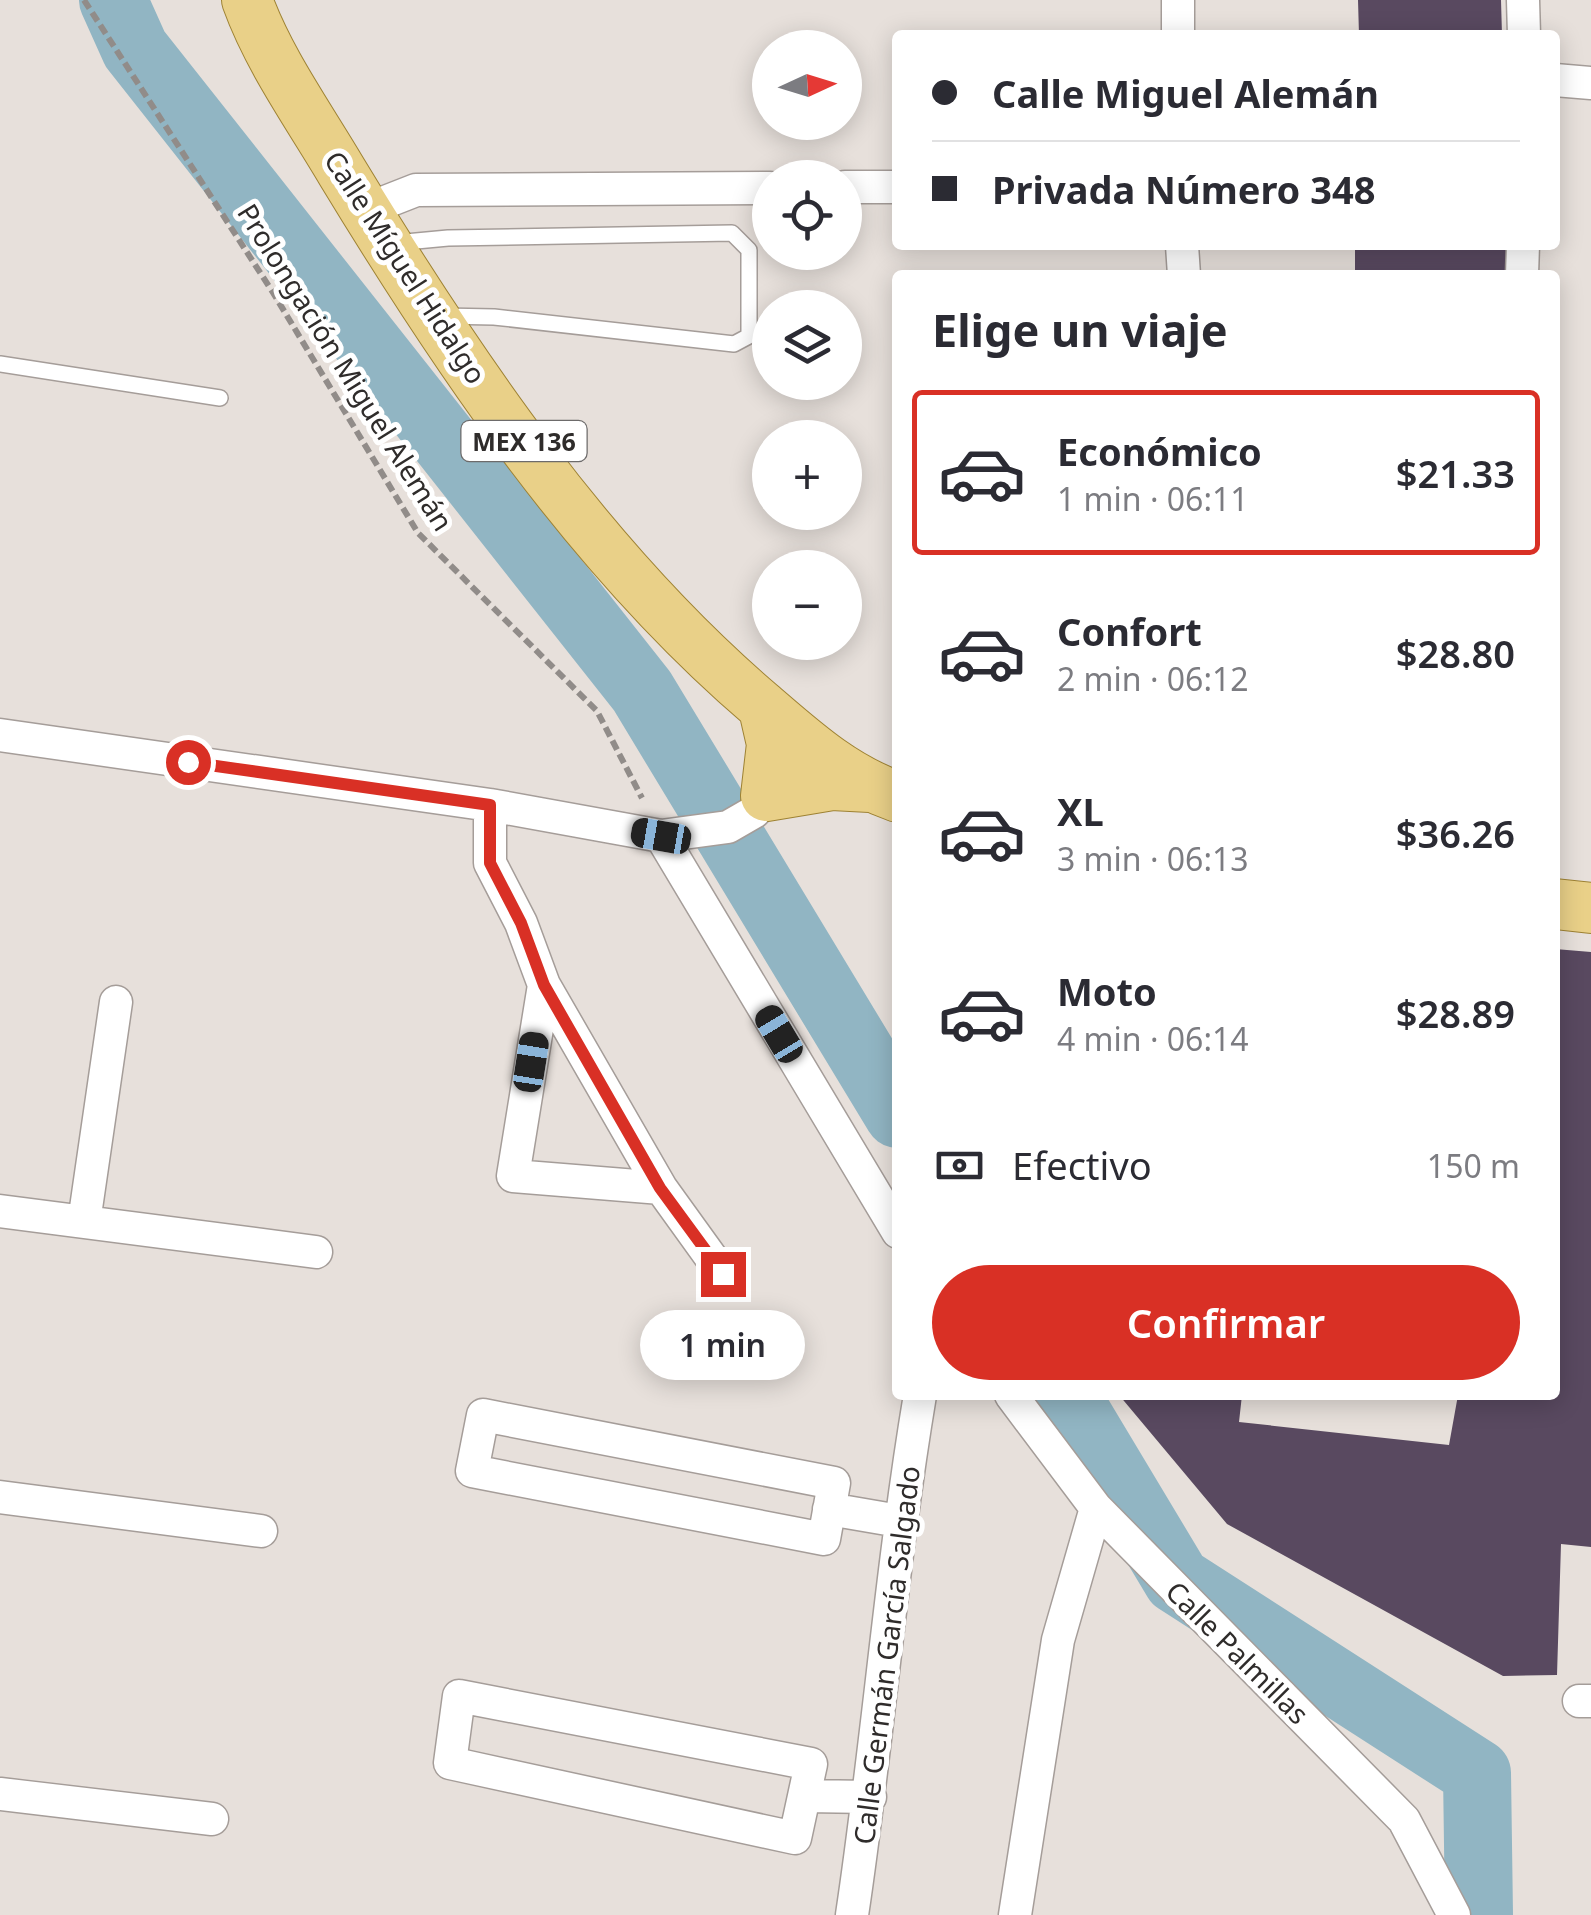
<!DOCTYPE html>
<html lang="es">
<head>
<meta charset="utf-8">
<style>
	body { margin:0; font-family:"Noto Sans",sans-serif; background:#f7f7f7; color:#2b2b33; height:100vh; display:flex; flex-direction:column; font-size:38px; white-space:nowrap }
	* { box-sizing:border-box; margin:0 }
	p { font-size:32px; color:#7c7c81 }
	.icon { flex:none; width:55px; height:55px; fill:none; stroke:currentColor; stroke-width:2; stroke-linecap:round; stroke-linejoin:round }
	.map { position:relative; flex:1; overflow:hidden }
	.details { position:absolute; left:892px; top:270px; width:668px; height:1130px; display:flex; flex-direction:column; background:#fff; border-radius:10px; box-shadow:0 5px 25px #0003 }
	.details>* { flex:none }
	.top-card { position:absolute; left:892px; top:30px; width:668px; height:220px; border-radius:10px; box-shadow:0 5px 25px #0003; display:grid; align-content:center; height:220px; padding:0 40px; background:#fff }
	.needle { width:65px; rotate:86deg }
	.tools { position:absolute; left:752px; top:30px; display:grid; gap:20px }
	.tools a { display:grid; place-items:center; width:110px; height:110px; border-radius:50%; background:#fff; box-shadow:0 5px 25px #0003; font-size:50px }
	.end { position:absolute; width:45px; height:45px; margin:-22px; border:12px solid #d93025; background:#fff; box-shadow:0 0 0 5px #fff }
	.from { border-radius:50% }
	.bubble { position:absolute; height:70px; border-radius:35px; background:#fff; box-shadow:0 5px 25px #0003; font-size:32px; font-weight:600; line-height:70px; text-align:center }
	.car { position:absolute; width:30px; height:60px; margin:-30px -15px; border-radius:12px; box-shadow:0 0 8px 2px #0007; background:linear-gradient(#222 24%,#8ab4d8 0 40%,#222 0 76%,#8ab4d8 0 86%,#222 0) }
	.top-card b { display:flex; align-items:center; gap:35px; height:95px; font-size:38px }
	.top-card b+b { border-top:2px solid #e1e1e2 }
	.top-card i { width:25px; height:25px; background:#2b2b33 }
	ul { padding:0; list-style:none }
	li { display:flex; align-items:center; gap:30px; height:165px; margin:0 20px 15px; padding:0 20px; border:5px solid transparent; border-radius:10px }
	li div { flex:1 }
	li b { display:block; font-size:38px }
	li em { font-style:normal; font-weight:600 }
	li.active { border-color:#d93025 }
	li>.icon { width:90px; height:90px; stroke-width:1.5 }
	h2 { padding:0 40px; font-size:45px; line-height:120px }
	.pay { display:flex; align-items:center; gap:25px; height:110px; padding:0 40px; font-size:38px }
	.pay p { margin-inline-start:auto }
	.button { display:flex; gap:20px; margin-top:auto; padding:20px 40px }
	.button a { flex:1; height:115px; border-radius:60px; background:#d93025; color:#fff; font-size:40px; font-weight:600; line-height:115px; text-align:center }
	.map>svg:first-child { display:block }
</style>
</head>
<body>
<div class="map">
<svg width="1591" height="1915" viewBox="0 0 1591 1915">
	<rect width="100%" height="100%" fill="#e7e0db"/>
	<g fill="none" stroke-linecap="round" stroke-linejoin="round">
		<path stroke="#91b5c3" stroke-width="68" d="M113,0l22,49 507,642 256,423
			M1066,1395l111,185 300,193 2,142"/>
	</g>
	<path fill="#594960" d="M1358,0h143l1,35h-143z
		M1355,245h155l1,30h-156z
		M1555,949l36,3v595l-30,-3 -4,131 -54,1 -276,-152 -108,-129h123l-3,27 210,23 9,-50h97z"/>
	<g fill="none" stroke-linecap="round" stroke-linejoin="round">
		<defs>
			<path id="service" d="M395,243l53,-5 284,-5 17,17v86l-15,8 -240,-27 -51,-1
				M0,364l220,34"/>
			<path id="minor" d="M1178,0v35
				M1523,0l1,35
				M1555,80l36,3
				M845,187h53
				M365,210l51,-20 354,-2
				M1182,245l2,30
				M1522,275l1,-30
				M0,735l490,70 171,31 67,-9 26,-15 27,-28
				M490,805v58l31,60 23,62 117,203 62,86
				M661,836l237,396
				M544,985l-31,191 148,12
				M0,1211l316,41
				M84,1222l32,-220
				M1011,1395l85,113 308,312 50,95
				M483,1415l351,68 -10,56 -352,-68z
				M0,1497l261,34
				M829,1509l70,12
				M459,1696l352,68 -16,74 -345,-75z
				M1579,1701h12
				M0,1794l212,25
				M806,1796l64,1
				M852,1915c26,-173 39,-347 68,-520
				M1015,1915l43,-275 38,-132"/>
			<path id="primary" d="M247,0c22,61 62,116 95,172 116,191 248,387 419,533 43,37 82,73 137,92
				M764,709l8,35 -6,52 66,-11 38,2
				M1555,904l36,4"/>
		</defs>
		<use href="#service" stroke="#a59d99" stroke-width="18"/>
		<use href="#minor" stroke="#a59d99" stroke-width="35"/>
		<use href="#primary" stroke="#9e8233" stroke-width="52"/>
		<path stroke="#918c89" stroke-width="6" stroke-dasharray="10 5" stroke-linecap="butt" d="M84,0l188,291 146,242 179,178 45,87"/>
		<use href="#service" stroke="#fff" stroke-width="15"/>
		<use href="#minor" stroke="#fff" stroke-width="32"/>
		<use href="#primary" stroke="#e9d088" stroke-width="50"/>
	</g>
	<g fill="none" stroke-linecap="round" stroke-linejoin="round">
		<path stroke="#d93025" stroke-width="12" d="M188,762l302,43v58l31,60 23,62 116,203 63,86"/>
	</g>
	<g text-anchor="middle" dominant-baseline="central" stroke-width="10" stroke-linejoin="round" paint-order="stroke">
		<rect fill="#fff" stroke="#6d6b6b" stroke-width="2.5" x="461.5" y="421" width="125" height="40" rx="8"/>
		<g font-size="25" font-weight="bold" fill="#2f2c2b">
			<text x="524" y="441">MEX 136</text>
		</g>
		<g font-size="28" fill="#2f2c2b" stroke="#fff">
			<text transform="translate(406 267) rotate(57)">Calle Míguel Hidalgo</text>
			<text transform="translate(346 367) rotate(58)">Prolongación Miguel Alemán</text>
			<text transform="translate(1238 1652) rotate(45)">Calle Palmillas</text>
			<text transform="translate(886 1655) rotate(-83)">Calle Germán García Salgado</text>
		</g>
	</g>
</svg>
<div class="tools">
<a><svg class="needle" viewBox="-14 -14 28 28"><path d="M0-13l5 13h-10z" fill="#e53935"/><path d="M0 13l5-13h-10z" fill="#7c7c81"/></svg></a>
<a><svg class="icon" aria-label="locate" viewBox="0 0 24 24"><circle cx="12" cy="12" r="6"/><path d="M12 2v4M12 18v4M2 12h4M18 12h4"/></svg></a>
<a><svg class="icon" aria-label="layers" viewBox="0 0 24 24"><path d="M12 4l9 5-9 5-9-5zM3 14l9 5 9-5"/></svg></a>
<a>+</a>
<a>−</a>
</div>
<i class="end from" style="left:188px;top:762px"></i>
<i class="end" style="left:723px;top:1274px"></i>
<div class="bubble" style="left:640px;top:1310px;width:165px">1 min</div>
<i class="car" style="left:661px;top:836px;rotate:280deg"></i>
<i class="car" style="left:779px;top:1034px;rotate:329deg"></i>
<i class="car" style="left:531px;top:1062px;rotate:9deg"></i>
<div class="top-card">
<b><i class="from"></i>Calle Miguel Alemán</b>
<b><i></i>Privada Número 348</b>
</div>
<section class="details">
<h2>Elige un viaje</h2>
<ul>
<li class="active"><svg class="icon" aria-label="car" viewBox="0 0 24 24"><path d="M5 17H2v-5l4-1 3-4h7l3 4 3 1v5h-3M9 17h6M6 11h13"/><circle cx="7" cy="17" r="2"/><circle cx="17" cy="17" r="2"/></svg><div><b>Económico</b><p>1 min · 06:11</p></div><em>$21.33</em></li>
<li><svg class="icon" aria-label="car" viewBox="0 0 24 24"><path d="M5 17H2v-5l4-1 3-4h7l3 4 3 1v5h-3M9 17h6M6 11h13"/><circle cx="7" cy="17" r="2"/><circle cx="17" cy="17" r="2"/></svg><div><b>Confort</b><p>2 min · 06:12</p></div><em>$28.80</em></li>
<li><svg class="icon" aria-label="car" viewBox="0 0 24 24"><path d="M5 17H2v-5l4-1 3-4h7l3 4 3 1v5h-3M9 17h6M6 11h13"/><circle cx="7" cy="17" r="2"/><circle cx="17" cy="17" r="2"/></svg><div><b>XL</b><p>3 min · 06:13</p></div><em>$36.26</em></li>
<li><svg class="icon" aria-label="car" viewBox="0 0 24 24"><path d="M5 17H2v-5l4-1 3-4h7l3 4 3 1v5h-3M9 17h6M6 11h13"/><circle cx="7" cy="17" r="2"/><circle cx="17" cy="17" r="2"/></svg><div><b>Moto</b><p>4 min · 06:14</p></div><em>$28.89</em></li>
</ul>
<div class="pay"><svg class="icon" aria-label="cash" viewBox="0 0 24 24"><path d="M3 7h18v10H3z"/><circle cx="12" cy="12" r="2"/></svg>Efectivo<p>150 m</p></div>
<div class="button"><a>Confirmar</a></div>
</section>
</div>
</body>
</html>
